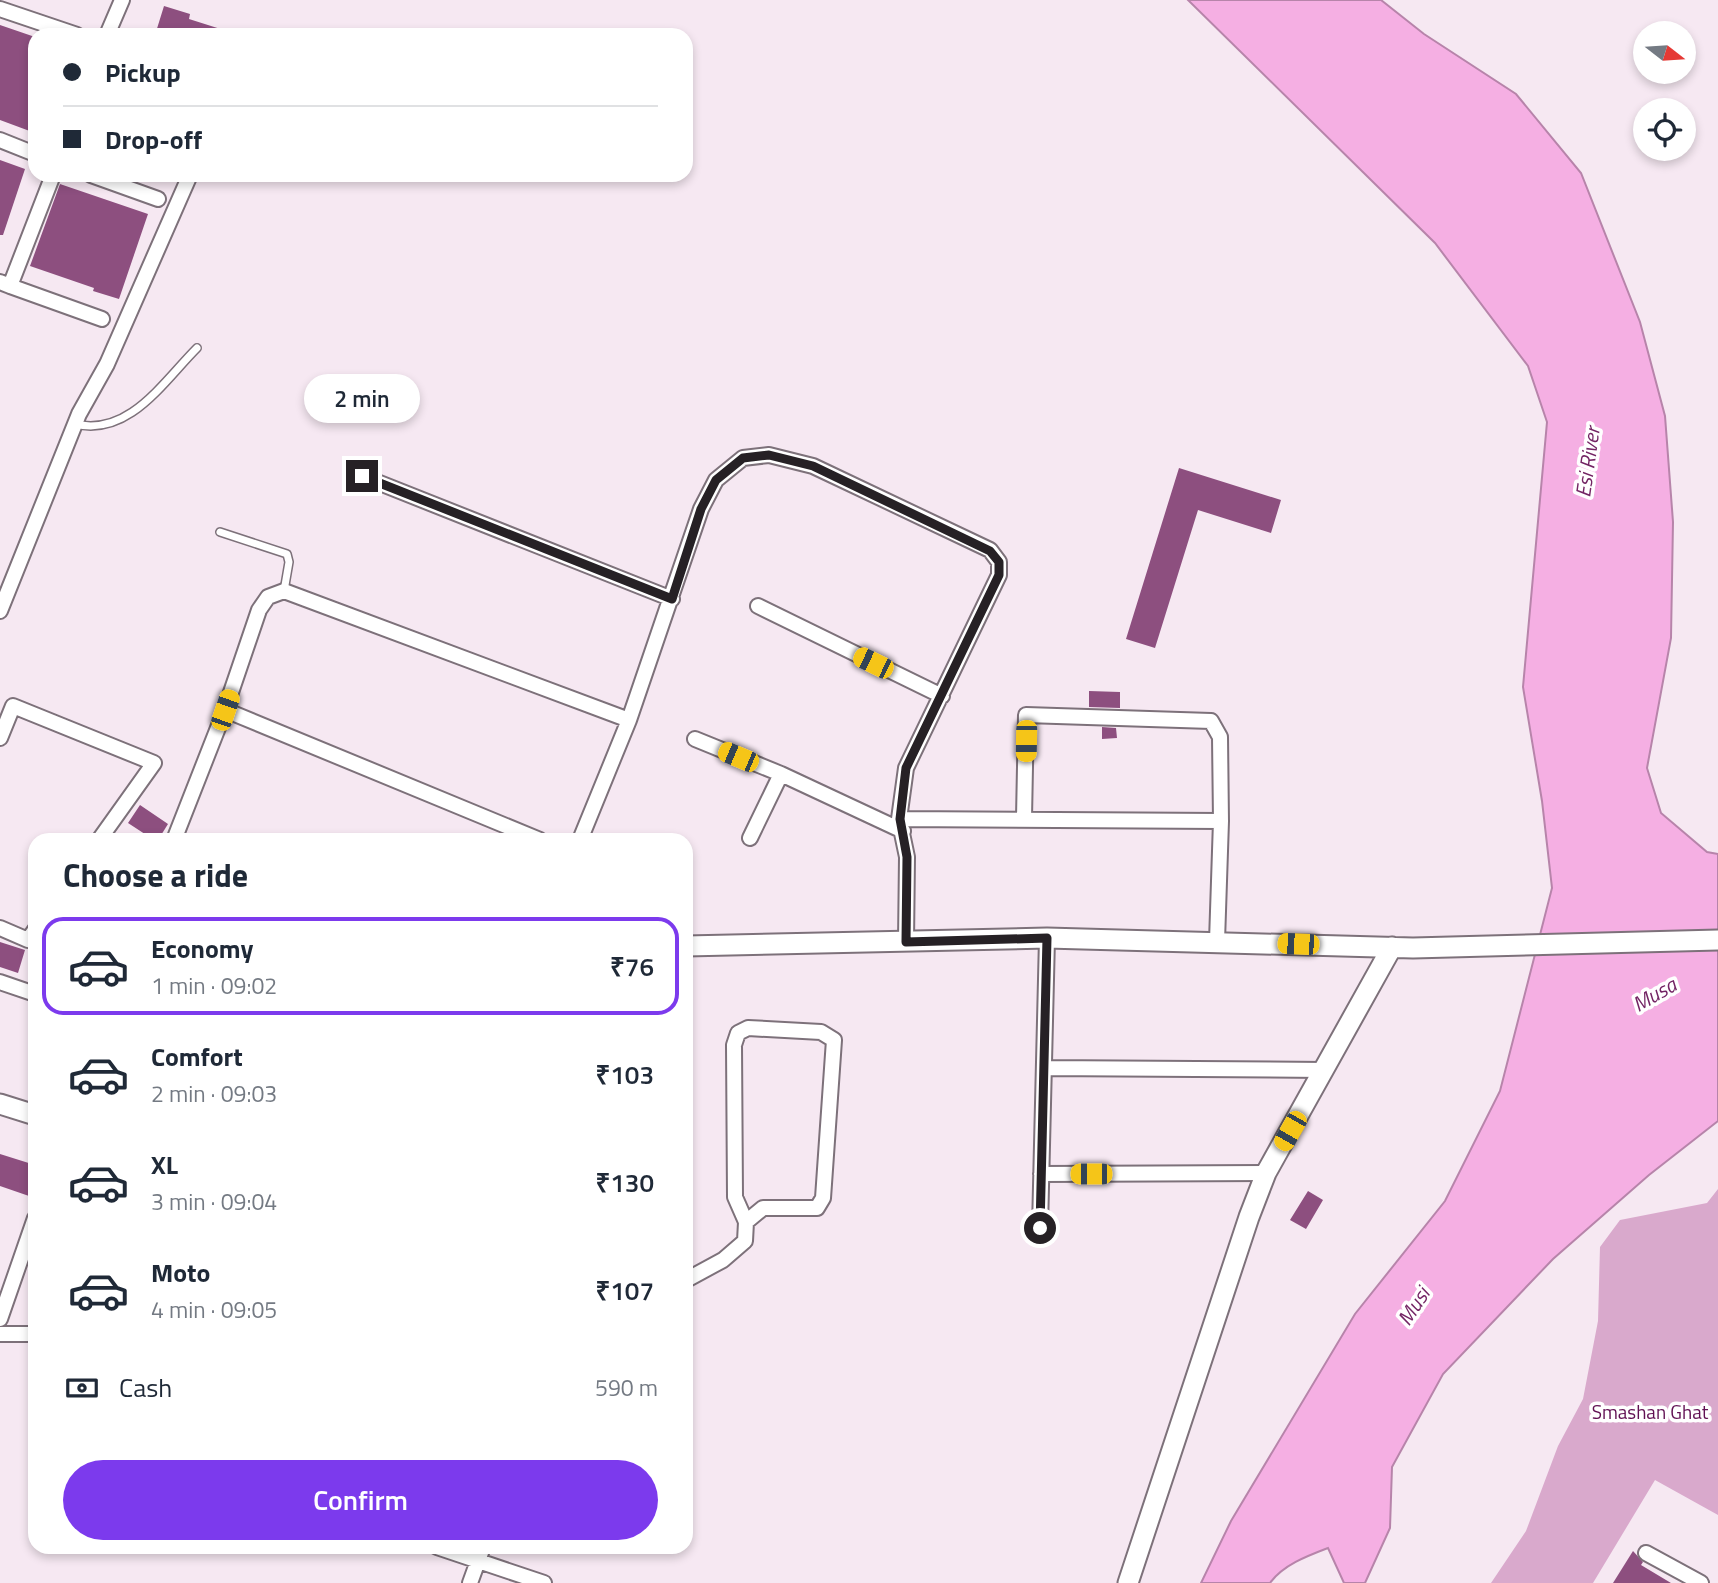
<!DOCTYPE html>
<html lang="en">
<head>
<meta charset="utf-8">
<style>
	body { margin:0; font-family:"Titillium Web",sans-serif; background:#f6f6f7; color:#1f2937; height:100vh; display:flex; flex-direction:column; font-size:26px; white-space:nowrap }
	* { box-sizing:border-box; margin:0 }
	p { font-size:23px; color:#747a83 }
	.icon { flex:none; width:38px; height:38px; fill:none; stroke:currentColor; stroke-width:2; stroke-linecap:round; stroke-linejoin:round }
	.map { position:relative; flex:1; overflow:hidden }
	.details { position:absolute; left:28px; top:833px; width:665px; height:721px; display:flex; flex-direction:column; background:#fff; border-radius:21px; box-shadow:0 4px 10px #0003 }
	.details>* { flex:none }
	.banner { position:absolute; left:28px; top:28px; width:665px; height:154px; border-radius:21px; box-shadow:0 4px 10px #0003; display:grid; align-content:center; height:154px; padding:0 35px; background:#fff }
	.needle { width:46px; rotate:107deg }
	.tools { position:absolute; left:1633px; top:21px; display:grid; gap:14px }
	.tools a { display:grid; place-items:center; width:63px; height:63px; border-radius:50%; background:#fff; box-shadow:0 4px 10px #0003; font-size:35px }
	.end { position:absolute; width:32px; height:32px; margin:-16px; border:9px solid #262125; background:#fff; box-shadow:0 0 0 4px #fff }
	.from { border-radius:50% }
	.bubble { position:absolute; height:49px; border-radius:24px; background:#fff; box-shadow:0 4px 10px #0003; font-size:23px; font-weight:600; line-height:49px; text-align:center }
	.car { position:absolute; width:21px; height:42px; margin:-21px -10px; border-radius:9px; box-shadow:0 0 5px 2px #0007; background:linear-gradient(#f5c518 24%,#345 0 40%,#f5c518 0 76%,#345 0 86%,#f5c518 0) }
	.banner b { display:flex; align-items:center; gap:24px; height:66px; font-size:26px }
	.banner b+b { border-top:2px solid #e0e1e3 }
	.banner i { width:18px; height:18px; background:#1f2937 }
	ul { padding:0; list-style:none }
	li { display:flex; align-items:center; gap:21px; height:98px; margin:0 14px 10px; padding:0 21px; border:4px solid transparent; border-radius:21px }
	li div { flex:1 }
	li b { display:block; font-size:26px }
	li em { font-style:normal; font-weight:600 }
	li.on { border-color:#7c3aed }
	li>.icon { width:63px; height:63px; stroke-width:1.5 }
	h2 { padding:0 35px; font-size:32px; line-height:84px }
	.pay { display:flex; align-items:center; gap:18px; height:77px; padding:0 35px; font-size:26px }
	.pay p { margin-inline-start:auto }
	.cta { display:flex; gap:14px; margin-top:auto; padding:14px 35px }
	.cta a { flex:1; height:80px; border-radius:42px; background:#7c3aed; color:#fff; font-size:28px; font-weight:600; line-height:80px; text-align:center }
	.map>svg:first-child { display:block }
</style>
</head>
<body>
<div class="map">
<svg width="1718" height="1583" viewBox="0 0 1718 1583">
	<rect width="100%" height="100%" fill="#f6e8f2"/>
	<path fill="#d9a9cc" d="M1718,1189v326l-63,-35 -62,103h-102l35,-52 32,-85 25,-47 15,-78 2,-74 20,-27 87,-17z"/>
	<path fill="#f5afe3" stroke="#b784aa" stroke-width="2" d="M1188,0h193l43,34 92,60 65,79 59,149 25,94 8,106 -2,116 -24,130 14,45 46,39 11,2v267l-69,54 -96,84 -110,115 -51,93 -2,61 -25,55h-21l-16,-35c-21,8 -45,17 -58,35h-69l30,-62 124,-207 90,-113 55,-110 52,-203 -10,-87 -19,-114 24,-265 -19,-56 -93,-123z"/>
	<path fill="#8d4f7f" d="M164,6l26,8 -1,5 41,13v3h-75z
		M0,25l35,12v96l-35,-13z
		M0,160l25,9 -22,66h-3z
		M60,184l88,30 -29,85 -26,-8 1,-3 -64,-22z
		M1179,468l102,32 -10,33 -73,-23 -43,138 -29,-9z
		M1089,691l31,1v16l-31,-1z
		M1102,727l14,1 1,10 -15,1z
		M140,805l28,19 -10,16h-4l-26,-17z
		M0,942l25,8 -7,23 -18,-6z
		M0,1154l35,11v12l-6,19 -29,-10z
		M1308,1191l15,9 -17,29 -16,-9z
		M1633,1551l10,11 -2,3 30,18h-58z"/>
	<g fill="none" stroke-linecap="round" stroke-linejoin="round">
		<defs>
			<path id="lane" d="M75,424c54,13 88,-42 122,-76
				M220,532l67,22 2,8 -5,29"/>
			<path id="street" d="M0,9l77,26
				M107,35l15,-35
				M0,140l35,14
				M91,175l67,24
				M0,282l10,4 43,-111
				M10,286l92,33
				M362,476l310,123
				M758,606l184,90
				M0,611l79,-197 28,-50 83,-189
				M225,710l315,130
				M0,738l13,-32 141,57 -55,77
				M695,739l86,35 122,57
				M1024,818l2,-103 185,6 9,16 1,84 -4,120
				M899,819l322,2
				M750,838l31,-64
				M174,840l51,-130 34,-100 9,-13 16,-6 345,129
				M580,840l49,-120 72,-211 15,-29 27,-22 26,-3 44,11 177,84 9,12v13l-93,193 -7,51 8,38 -1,85
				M0,928l28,12 7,-10
				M0,982l35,12
				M1044,1068l281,2
				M1041,1174l225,-1
				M1040,1228l7,-290
				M686,1280l37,-20 22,-19 1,-19 17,-14h54l6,-10 11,-158 -13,-8 -73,-4 -10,5 -4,12 1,152 11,25
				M0,1319l35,-101
				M0,1334h35
				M437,1547l107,36
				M1646,1553l55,30
				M470,1583l13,-36"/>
			<path id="secondary" d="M686,946l361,-8 366,10 305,-8
				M0,1104l35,11
				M1128,1583l121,-366 17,-44 126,-226"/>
		</defs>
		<use href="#lane" stroke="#7d717a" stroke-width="10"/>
		<use href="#street" stroke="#7d717a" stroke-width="18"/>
		<use href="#secondary" stroke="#7d717a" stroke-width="23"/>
		<use href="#lane" stroke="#fff" stroke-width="7"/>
		<use href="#street" stroke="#fff" stroke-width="14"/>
		<use href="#secondary" stroke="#fff" stroke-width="19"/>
	</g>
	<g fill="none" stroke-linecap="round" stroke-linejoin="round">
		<path stroke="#262125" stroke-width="9" d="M362,476l310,123 29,-90 15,-29 27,-22 26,-3 44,11 177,85 9,11v13l-93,193 -6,51 7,38 -1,85 141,-4 -7,290"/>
	</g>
	<g text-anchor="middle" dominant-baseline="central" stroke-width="7" stroke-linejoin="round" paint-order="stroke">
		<g font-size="19" fill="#611053" stroke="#fff">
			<text x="1650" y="1411">Smashan Ghat</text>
		</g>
		<g font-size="21" font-style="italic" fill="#732464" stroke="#fff">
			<text transform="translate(1587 462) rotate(-82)">Esi River</text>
			<text transform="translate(1654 994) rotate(-30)">Musa</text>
			<text transform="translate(1413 1306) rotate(-57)">Musi</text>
		</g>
	</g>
</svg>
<div class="tools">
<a><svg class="needle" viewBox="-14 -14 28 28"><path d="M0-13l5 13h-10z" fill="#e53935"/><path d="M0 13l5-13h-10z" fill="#747a83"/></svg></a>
<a><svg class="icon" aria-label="locate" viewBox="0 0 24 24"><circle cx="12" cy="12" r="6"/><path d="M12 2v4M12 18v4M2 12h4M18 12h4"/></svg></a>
</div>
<i class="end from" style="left:1040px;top:1228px"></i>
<i class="end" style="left:362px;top:476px"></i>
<div class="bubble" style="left:304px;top:374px;width:116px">2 min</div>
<i class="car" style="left:873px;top:663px;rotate:296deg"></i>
<i class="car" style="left:225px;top:710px;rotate:19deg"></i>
<i class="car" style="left:1026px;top:741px;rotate:181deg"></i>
<i class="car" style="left:738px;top:757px;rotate:293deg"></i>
<i class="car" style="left:1298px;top:944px;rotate:272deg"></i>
<i class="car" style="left:1290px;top:1131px;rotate:210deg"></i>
<i class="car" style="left:1091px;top:1174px;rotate:270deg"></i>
<div class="banner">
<b><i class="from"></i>Pickup</b>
<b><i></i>Drop-off</b>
</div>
<section class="details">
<h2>Choose a ride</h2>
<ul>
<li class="on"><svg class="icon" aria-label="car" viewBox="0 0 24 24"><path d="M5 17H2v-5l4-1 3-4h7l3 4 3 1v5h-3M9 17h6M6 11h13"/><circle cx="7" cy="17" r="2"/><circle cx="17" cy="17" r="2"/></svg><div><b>Economy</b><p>1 min · 09:02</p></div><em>₹76</em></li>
<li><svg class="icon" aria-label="car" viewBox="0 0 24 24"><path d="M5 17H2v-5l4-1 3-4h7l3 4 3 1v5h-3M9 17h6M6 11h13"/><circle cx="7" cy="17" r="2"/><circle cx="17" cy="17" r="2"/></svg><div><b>Comfort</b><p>2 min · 09:03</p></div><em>₹103</em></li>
<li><svg class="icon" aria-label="car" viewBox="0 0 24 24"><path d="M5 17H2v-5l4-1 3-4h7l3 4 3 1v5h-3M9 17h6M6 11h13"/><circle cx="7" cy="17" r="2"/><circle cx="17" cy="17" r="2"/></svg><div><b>XL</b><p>3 min · 09:04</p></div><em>₹130</em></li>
<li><svg class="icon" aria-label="car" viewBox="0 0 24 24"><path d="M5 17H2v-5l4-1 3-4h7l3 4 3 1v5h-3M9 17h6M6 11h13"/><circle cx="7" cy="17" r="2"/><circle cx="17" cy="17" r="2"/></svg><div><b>Moto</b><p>4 min · 09:05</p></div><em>₹107</em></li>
</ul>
<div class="pay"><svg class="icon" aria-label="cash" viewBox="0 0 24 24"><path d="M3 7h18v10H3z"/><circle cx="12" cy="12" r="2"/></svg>Cash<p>590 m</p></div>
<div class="cta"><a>Confirm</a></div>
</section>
</div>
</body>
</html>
